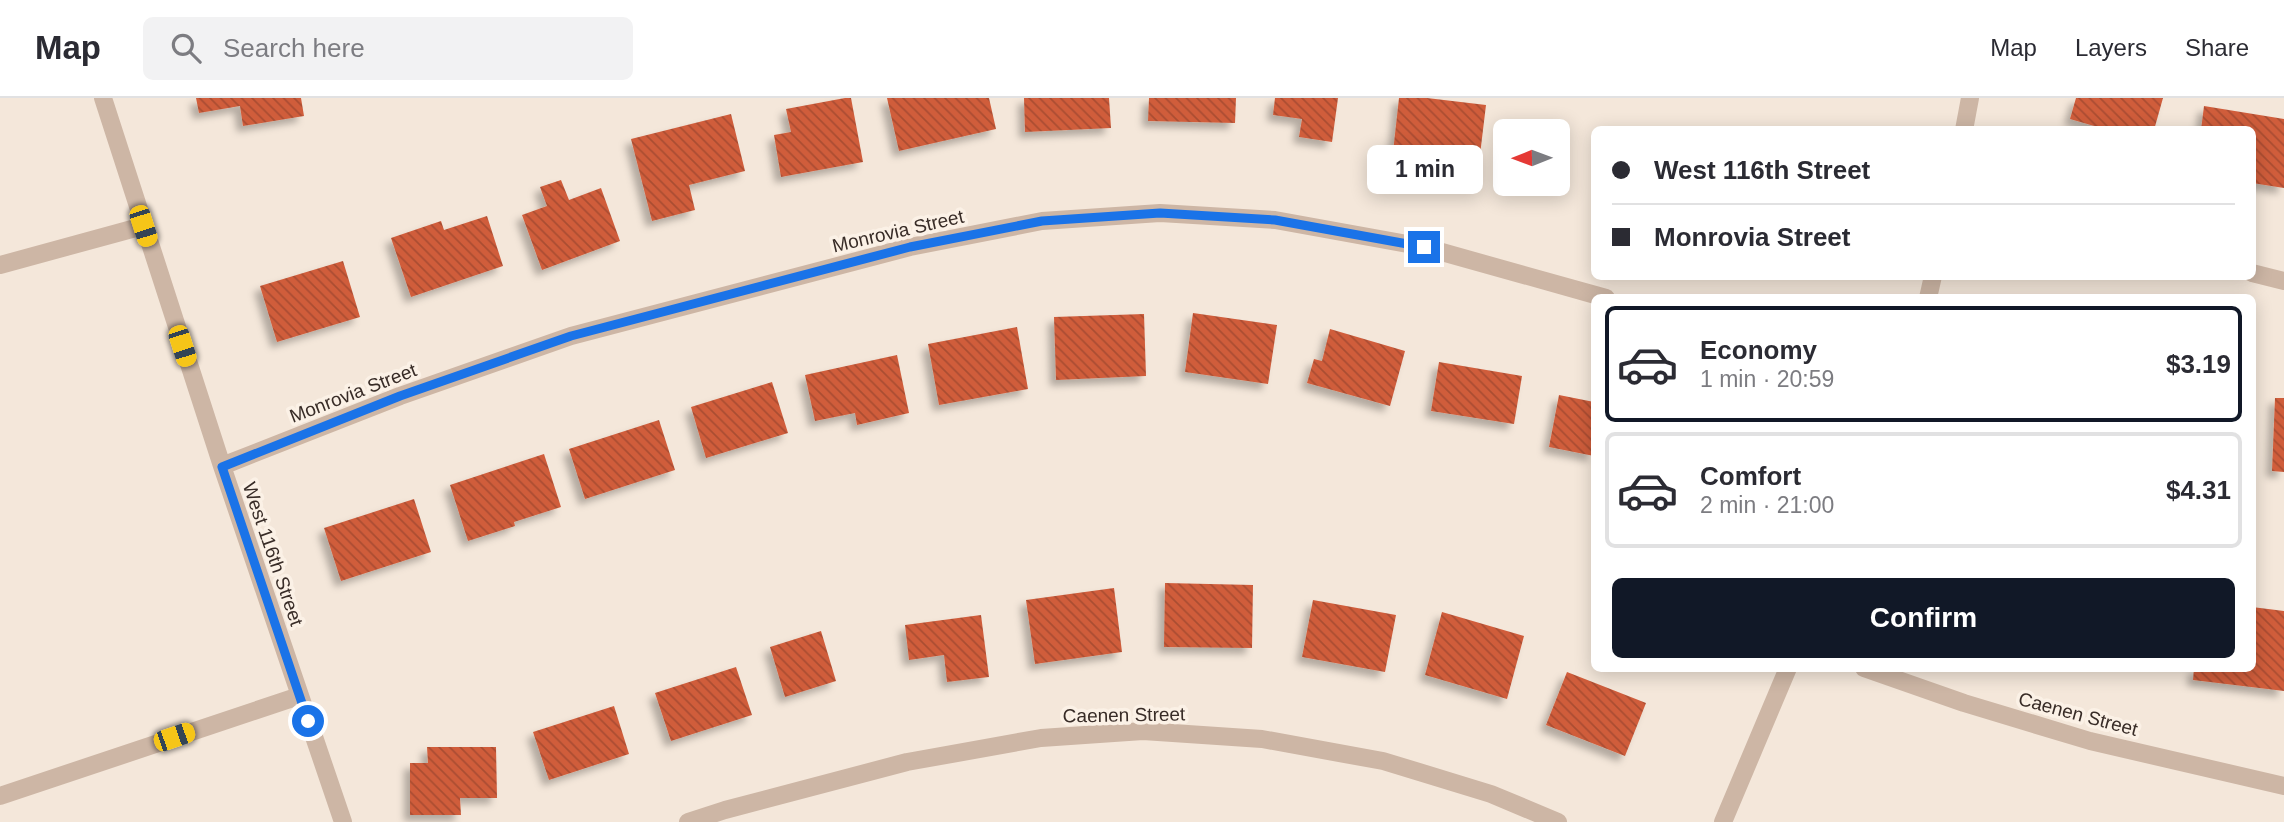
<!DOCTYPE html>
<html lang="en">
<head>
<meta charset="utf-8">
<style>
	body { margin:0; font-family:Arial,sans-serif; background:#f2f2f3; color:#2b2b33; height:100vh; display:flex; flex-direction:column; font-size:26px; white-space:nowrap }
	* { box-sizing:border-box; margin:0 }
	p { font-size:23px; color:#7c7c81 }
	.icon { flex:none; width:38px; height:38px; fill:none; stroke:currentColor; stroke-width:2; stroke-linecap:round; stroke-linejoin:round }
	.map { position:relative; flex:1; overflow:hidden }
	.sheet { position:absolute; left:1591px; top:196px; width:665px; height:378px; display:flex; flex-direction:column; background:#fff; border-radius:10px; box-shadow:0 4px 18px #0003 }
	.sheet>* { flex:none }
	.guide { position:absolute; left:1591px; top:28px; width:665px; height:154px; border-radius:10px; box-shadow:0 4px 18px #0003; display:grid; align-content:center; height:154px; padding:0 21px; background:#fff }
	.needle { width:46px; rotate:269deg }
	.fabs { position:absolute; left:1493px; top:21px; display:grid; gap:14px }
	.fabs a { display:grid; place-items:center; width:77px; height:77px; border-radius:10px; background:#fff; box-shadow:0 4px 18px #0003; font-size:35px }
	.end { position:absolute; width:32px; height:32px; margin:-16px; border:9px solid #1a73e8; background:#fff; box-shadow:0 0 0 4px #fff }
	.from { border-radius:50% }
	.bubble { position:absolute; height:49px; border-radius:10px; background:#fff; box-shadow:0 4px 18px #0003; font-size:23px; font-weight:700; line-height:49px; text-align:center }
	.car { position:absolute; width:21px; height:42px; margin:-21px -10px; border-radius:9px; box-shadow:0 0 5px 2px #0007; background:linear-gradient(#f5c518 24%,#345 0 40%,#f5c518 0 76%,#345 0 86%,#f5c518 0) }
	.guide b { display:flex; align-items:center; gap:24px; height:66px; font-size:26px }
	.guide b+b { border-top:2px solid #e1e1e2 }
	.guide i { width:18px; height:18px; background:#2b2b33 }
	ul { padding:12px 0 0; list-style:none }
	li { display:flex; align-items:center; gap:21px; height:116px; margin:0 14px 10px; padding:0 7px; border:4px solid #e1e1e2; border-radius:10px }
	li div { flex:1 }
	li b { display:block; font-size:26px }
	li em { font-style:normal; font-weight:700 }
	li.current { border-color:#111827 }
	li>.icon { width:63px; height:63px; stroke-width:1.5 }
	.action { display:flex; gap:14px; margin-top:auto; padding:14px 21px }
	.action a { flex:1; height:80px; border-radius:10px; background:#111827; color:#fff; font-size:28px; font-weight:700; line-height:80px; text-align:center }
	header { display:flex; align-items:center; gap:42px; box-sizing:border-box; height:98px; padding:0 35px; background:#fff; border-bottom:2px solid #e1e1e2 }
	header strong { font-size:33px }
	nav { display:flex; gap:38px; margin-inline-start:auto; font-size:24px }
	.search { width:490px; height:63px; background:#f2f2f3; display:flex; align-items:center; gap:18px; box-sizing:border-box; padding:0 24px; border-radius:10px; color:#7c7c81; font-size:26px }
	.map>svg:first-child { display:block }
</style>
</head>
<body>
<header>
<strong>Map</strong>
<div class="search"><svg class="icon" aria-label="search" viewBox="0 0 24 24"><circle cx="10" cy="10" r="6"/><path d="M15 15l6 6"/></svg>Search here</div>
<nav><a>Map</a><a>Layers</a><a>Share</a></nav>
</header>
<div class="map">
<svg width="2284" height="724" viewBox="0 0 2284 724">
	<defs>
		<pattern id="building-back-hatch" width="6" height="6" patternUnits="userSpaceOnUse" patternTransform="scale(1.75)"><rect width="6" height="6" fill="#d05d3b"/><path d="M-1 5l2 2M0 0l6 6M5-1l2 2" fill="none" stroke="#aa4d32"/></pattern>
		<filter id="shadow"><feDropShadow dx="-6" dy="6" stdDeviation="3.5" flood-color="#0004"/></filter>
	</defs>
	<rect width="100%" height="100%" fill="#f4e7da"/>
	<path fill="url(#building-back-hatch)" filter="url(#shadow)" d="M196,0h105l3,18 -61,10 -3,-20 -41,7z
		M845,0h6l12,64 -82,15 -7,-42 17,-3 -5,-23z
		M887,0h102l7,31 -97,22z
		M1024,0h85l2,30 -86,4z
		M1149,0h87l-1,25 -87,-2z
		M1275,0h63l-6,44 -33,-5 3,-18 -29,-4z
		M1399,0h28l59,7 -7,58 -86,-11z
		M2076,0h87l-9,32h-46l-38,-11z
		M2204,8l80,13v69l-32,-5v-53h-51z
		M731,16l14,57 -56,14 6,25 -43,11 -21,-82z
		M561,82l8,20 32,-12 19,53 -78,29 -20,-55 25,-9 -7,-19z
		M487,118l16,50 -92,31 -20,-59 50,-17 3,9z
		M343,163l17,56 -83,25 -17,-56z
		M1193,215l84,12 -9,59 -83,-12z
		M1144,216l2,62 -90,4 -2,-63z
		M1017,229l11,62 -89,16 -11,-61z
		M1330,231l75,22 -15,55 -83,-23 7,-24 8,2z
		M897,257l12,58 -52,12 -2,-12 -40,8 -10,-46z
		M1439,264l83,14 -8,48 -83,-13z
		M772,284l16,51 -82,25 -15,-51z
		M1559,297l35,7v54l-45,-9z
		M2275,300h9v74l-12,-1z
		M659,322l16,50 -90,29 -16,-50z
		M544,356l17,53 -47,15 1,4 -47,15 -18,-56z
		M414,401l17,53 -90,29 -17,-53z
		M1165,485l88,2 -1,63 -88,-1z
		M1114,490l8,64 -87,12 -9,-64z
		M1313,502l83,15 -11,57 -83,-15z
		M2252,509l32,4v80l-91,-11 1,-12h58z
		M1442,514l82,24 -17,63 -82,-24z
		M981,517l8,62 -42,5 -3,-27 -35,5 -4,-35z
		M821,533l15,50 -51,16 -15,-50z
		M736,569l16,48 -81,26 -16,-48z
		M1567,574l79,31 -21,53 -79,-31z
		M614,608l15,48 -80,26 -16,-48z
		M427,649h69l1,51h-37l1,17h-51v-52h18z"/>
	<g fill="none" stroke-linecap="round" stroke-linejoin="round">
		<path stroke="#cdb6a5" stroke-width="18" d="M103,0l119,368 121,356
			M1964,32l6,-32
			M0,167l143,-39
			M2252,175l32,8
			M1928,200l5,-22
			M222,368l178,-70 171,-60 339,-89 132,-26 118,-8 115,7 149,27 182,51
			M1864,570l100,35 126,38 194,45
			M0,698l299,-100
			M688,724l37,-12 182,-48 134,-24 102,-7 119,8 121,22 108,33 67,28
			M1723,724l65,-154"/>
	</g>
	<g fill="none" stroke-linecap="round" stroke-linejoin="round">
		<path stroke="#1a73e8" stroke-width="9" d="M308,623l-86,-254 178,-71 171,-60 339,-89 132,-26 118,-8 115,7 149,27"/>
	</g>
	<g text-anchor="middle" dominant-baseline="central" stroke-width="7" stroke-linejoin="round" paint-order="stroke">
		<g font-size="19" fill="#382c27" stroke="#fbf1e6">
			<text transform="translate(898 133) rotate(-13)">Monrovia Street</text>
			<text transform="translate(353 295) rotate(-21)">Monrovia Street</text>
			<text transform="translate(273 456) rotate(71)">West 116th Street</text>
			<text transform="translate(2078 616) rotate(15)">Caenen Street</text>
			<text transform="translate(1124 617) rotate(-1)">Caenen Street</text>
		</g>
	</g>
</svg>
<div class="fabs">
<a><svg class="needle" viewBox="-14 -14 28 28"><path d="M0-13l5 13h-10z" fill="#e53935"/><path d="M0 13l5-13h-10z" fill="#7c7c81"/></svg></a>
</div>
<i class="end from" style="left:308px;top:623px"></i>
<i class="end" style="left:1424px;top:149px"></i>
<div class="bubble" style="left:1367px;top:47px;width:116px">1 min</div>
<i class="car" style="left:143px;top:128px;rotate:162deg"></i>
<i class="car" style="left:182px;top:248px;rotate:162deg"></i>
<i class="car" style="left:174px;top:639px;rotate:71deg"></i>
<div class="guide">
<b><i class="from"></i>West 116th Street</b>
<b><i></i>Monrovia Street</b>
</div>
<section class="sheet">
<ul>
<li class="current"><svg class="icon" aria-label="car" viewBox="0 0 24 24"><path d="M5 17H2v-5l4-1 3-4h7l3 4 3 1v5h-3M9 17h6M6 11h13"/><circle cx="7" cy="17" r="2"/><circle cx="17" cy="17" r="2"/></svg><div><b>Economy</b><p>1 min · 20:59</p></div><em>$3.19</em></li>
<li><svg class="icon" aria-label="car" viewBox="0 0 24 24"><path d="M5 17H2v-5l4-1 3-4h7l3 4 3 1v5h-3M9 17h6M6 11h13"/><circle cx="7" cy="17" r="2"/><circle cx="17" cy="17" r="2"/></svg><div><b>Comfort</b><p>2 min · 21:00</p></div><em>$4.31</em></li>
</ul>
<div class="action"><a>Confirm</a></div>
</section>
</div>
</body>
</html>
